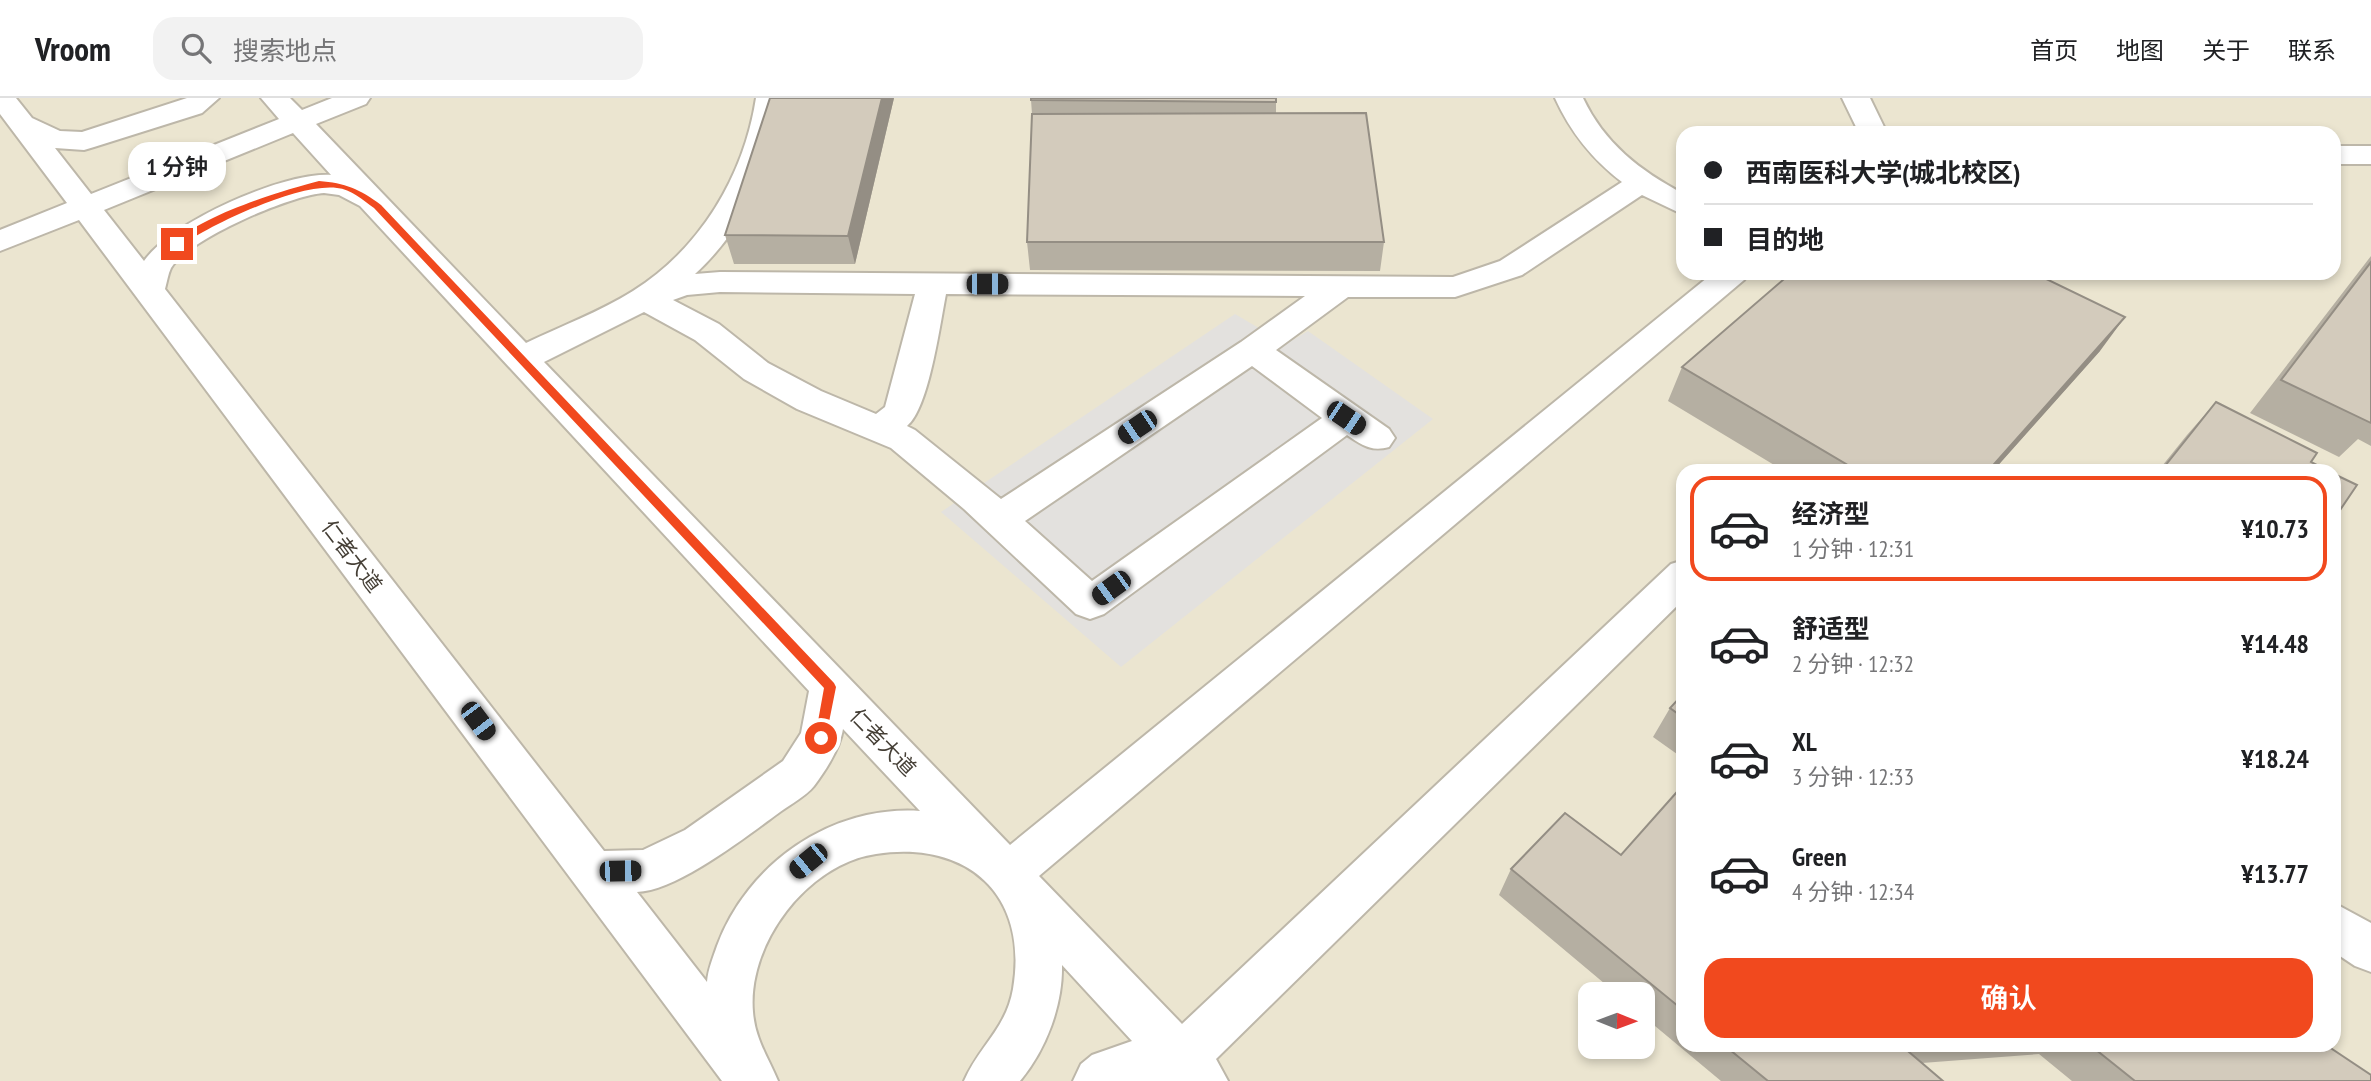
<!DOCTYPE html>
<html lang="zh">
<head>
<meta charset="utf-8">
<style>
	body { margin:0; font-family:"PT Sans Narrow","Noto Sans SC",sans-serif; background:#f2f2f2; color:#202124; height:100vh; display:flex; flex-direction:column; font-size:26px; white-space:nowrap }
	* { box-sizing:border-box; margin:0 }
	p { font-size:23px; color:#757577 }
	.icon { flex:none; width:38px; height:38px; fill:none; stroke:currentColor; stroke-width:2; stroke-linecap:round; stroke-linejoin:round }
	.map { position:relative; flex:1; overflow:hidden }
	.details { position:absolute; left:1676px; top:366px; width:665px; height:588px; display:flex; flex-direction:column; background:#fff; border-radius:21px; box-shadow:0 4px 10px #0003 }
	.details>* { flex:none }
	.guide { position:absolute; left:1676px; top:28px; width:665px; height:154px; border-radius:21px; box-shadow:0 4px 10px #0003; display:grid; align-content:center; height:154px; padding:0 28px; background:#fff }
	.needle { width:46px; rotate:91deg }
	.buttons { position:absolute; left:1578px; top:884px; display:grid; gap:14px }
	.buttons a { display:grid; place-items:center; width:77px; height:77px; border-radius:14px; background:#fff; box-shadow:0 4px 10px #0003; font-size:35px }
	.end { position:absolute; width:32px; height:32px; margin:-16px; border:9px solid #f1491e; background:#fff; box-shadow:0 0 0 4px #fff }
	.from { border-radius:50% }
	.bubble { position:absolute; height:49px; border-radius:21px; background:#fff; box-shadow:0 4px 10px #0003; font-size:23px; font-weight:600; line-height:49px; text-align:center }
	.car { position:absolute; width:21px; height:42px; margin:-21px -10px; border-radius:9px; box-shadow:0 0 5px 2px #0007; background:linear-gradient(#222 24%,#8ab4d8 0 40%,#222 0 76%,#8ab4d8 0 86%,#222 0) }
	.guide b { display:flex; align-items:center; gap:24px; height:66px; font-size:26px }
	.guide b+b { border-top:2px solid #e0e0e0 }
	.guide i { width:18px; height:18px; background:#202124 }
	ul { padding:12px 0 0; list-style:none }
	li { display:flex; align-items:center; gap:21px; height:105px; margin:0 14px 10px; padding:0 14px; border:4px solid transparent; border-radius:21px }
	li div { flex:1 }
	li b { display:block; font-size:26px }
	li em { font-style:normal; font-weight:600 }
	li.current { border-color:#f1491e }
	li>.icon { width:63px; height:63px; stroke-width:1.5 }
	.button { display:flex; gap:14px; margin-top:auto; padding:14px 28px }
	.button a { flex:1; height:80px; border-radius:21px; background:#f1491e; color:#fff; font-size:28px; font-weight:600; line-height:80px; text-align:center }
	header { display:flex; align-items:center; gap:42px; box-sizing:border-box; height:98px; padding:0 35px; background:#fff; border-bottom:2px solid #e0e0e0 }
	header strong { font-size:33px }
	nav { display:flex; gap:38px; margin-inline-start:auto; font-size:24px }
	.search { width:490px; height:63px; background:#f2f2f2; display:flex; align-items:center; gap:18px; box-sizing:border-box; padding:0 24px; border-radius:21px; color:#757577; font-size:26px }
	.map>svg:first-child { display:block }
</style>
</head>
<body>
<header>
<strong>Vroom</strong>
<div class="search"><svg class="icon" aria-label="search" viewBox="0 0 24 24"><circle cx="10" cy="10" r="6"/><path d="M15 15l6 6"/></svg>搜索地点</div>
<nav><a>首页</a><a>地图</a><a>关于</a><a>联系</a></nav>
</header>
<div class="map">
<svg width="2371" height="983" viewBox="0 0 2371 983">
	<rect width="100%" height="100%" fill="#f2efe6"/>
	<path fill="#ebe5d0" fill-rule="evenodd" d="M0,0h2371v983h-2371zM1684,35h650v140h-650zM1684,373h650v574h-650zM1591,896h52v52h-52z"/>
	<path fill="#e3e1de" d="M1235,216l51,30 22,-13 125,88 -312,248 -180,-155z"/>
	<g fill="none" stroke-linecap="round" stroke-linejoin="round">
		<defs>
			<path id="minor" d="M0,0h16l16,20 28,13 22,1 105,-34h32l-17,15 -108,34 -10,3 -29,-2 36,46 188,-75 -18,-21h29l12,12 30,-12h38l-4,6 -50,20 210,219c35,-17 74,-31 107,-52 67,-42 111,-115 123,-193h28c-9,65 -40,131 -89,176l25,-2 733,5 47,-16 122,-79c-30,-23 -51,-49 -67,-84h28c21,45 57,73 101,96v21l-42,-20 -120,80 -67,22h-107l-72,53 113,79 6,9 -6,9c-18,5 -27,-2 -42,-12l-243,179 -14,5 -14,-5 -112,-105 -73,-61 -94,-39 -53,-30 -49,-39 -51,-28 -100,50 466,483 703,-572h36l-5,7 -705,596 143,148 489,-460 13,-4v39l-468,460 12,22h-155l8,-17 11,-9 40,-14 -70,-76c1,40 -16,85 -42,116h-56c15,-35 42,-52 49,-92 16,-94 -45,-149 -137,-135 -69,10 -129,90 -123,158 2,27 15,45 25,69h-56l-643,-861 -79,31v-21l67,-27 -67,-89zM293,35l38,42c-48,-3 -160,47 -187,86l-40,-51zM324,95l15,2 21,11 449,485 -8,42 -18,28 -98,69 -42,20 -39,1 -439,-562c2,-7 3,-15 6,-21 17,-29 120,-73 153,-75zM720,194l195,2 -30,113 -9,7 -55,-23 -53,-28 -49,-39 -46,-24 14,-5zM946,196l359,2 -64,46 -240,157 -86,-69 -8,-4c22,-18 33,-102 39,-132zM1252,268l70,52 -230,163 -67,-60zM843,631l77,82c-89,-6 -173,53 -203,135 -4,12 -9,23 -10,36l-70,-90c40,-1 110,-56 143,-80 11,-8 26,-16 34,-26 12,-16 26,-38 29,-57z
				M1842,0h28l17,35h-28z
				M2334,48h37v18h-37z
				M2334,805l37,20v49l-16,-6 -21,-14z"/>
		</defs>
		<use href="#minor" stroke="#bdb7a9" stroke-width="4"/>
		<use href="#minor" fill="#fff" fill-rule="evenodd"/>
	</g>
	<path fill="#b5afa2" d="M894,0l-39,166h-121l-9,-29z
		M1031,2l245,2v11l108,129 -4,29 -350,-1 -3,-28 5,-128z
		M2371,158v190l-13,-7 -19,18 -89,-44z
		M2100,253l-107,120h-209l-116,-70 14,-34z
		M2216,304l95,60 17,9h-170l29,-36z
		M1684,595v66l-31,-22 17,-29z
		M1684,686v261h642l45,36h-299l-33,-27 -117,9 21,18h-222l-78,-65v-22h-26l-118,-99 12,-26 110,-14z"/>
	<path fill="#948e84" d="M882,0h12l-39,166 -7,-28z
		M2125,219l-25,34 -107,120h-5z"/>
	<path fill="#d3cbbc" stroke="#948e84" stroke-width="2" d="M770,0h112l-34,138 -123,-1z
		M1031,0h245v4l-245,-2z
		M1366,15l18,129h-357l5,-128z
		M2371,164v161l-90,-43z
		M1791,175h243l91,44 -137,154h-130l-176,-104z
		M2216,304l101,51 -6,9 17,9h-167z
		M2334,376l23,11 -23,34z
		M1684,595v25l-14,-10z
		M1684,686v227l-173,-142 54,-56 56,42z
		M1724,947h191l-13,1 41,35h-175z
		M2090,947h236l45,30v6h-236z"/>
	<path fill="#f1491e" d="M319,83c26,2 41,8 62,24l453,478 2,4 -11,55 -4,2 -6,-6 9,-50 -450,-480c-11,-8 -23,-19 -37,-20 -39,-5 -125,36 -157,58l-7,-2c27,-28 107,-53 146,-63z"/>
	<g text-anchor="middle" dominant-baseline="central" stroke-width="5" stroke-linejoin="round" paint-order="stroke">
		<g font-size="21" fill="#453f36" stroke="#fff">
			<text transform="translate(352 458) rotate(53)">仁者大道</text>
			<text transform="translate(883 644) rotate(46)">仁者大道</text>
		</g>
	</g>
</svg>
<div class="buttons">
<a><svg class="needle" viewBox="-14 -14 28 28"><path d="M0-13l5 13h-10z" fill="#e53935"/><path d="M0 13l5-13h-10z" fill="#757577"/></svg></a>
</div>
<i class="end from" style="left:821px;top:640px"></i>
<i class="end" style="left:177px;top:146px"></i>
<div class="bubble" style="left:128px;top:44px;width:98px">1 分钟</div>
<i class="car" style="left:987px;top:186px;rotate:90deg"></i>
<i class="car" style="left:1346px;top:320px;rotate:124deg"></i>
<i class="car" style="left:1137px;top:329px;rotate:236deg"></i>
<i class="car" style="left:1111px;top:490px;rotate:234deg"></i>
<i class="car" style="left:478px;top:623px;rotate:143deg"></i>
<i class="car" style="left:808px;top:763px;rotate:231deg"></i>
<i class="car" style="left:620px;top:773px;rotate:89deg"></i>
<div class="guide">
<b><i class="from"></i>西南医科大学(城北校区)</b>
<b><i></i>目的地</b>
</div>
<section class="details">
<ul>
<li class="current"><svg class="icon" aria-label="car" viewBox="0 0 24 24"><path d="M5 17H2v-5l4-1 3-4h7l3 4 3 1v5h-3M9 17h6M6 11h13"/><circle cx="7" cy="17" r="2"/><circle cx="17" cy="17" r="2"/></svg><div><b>经济型</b><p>1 分钟 · 12:31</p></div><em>¥10.73</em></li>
<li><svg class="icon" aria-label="car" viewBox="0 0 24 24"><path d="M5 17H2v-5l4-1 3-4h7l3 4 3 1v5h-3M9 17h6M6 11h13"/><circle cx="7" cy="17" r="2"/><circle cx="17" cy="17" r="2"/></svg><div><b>舒适型</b><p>2 分钟 · 12:32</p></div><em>¥14.48</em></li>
<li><svg class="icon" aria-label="car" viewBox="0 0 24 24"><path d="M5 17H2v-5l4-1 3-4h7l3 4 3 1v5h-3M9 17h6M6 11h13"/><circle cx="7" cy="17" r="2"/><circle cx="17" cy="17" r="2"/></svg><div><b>XL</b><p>3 分钟 · 12:33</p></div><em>¥18.24</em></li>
<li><svg class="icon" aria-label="car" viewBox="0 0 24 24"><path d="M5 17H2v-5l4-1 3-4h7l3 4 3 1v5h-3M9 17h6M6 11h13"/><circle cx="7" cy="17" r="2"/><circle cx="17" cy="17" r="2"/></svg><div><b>Green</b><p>4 分钟 · 12:34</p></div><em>¥13.77</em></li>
</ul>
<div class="button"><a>确认</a></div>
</section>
</div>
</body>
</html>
